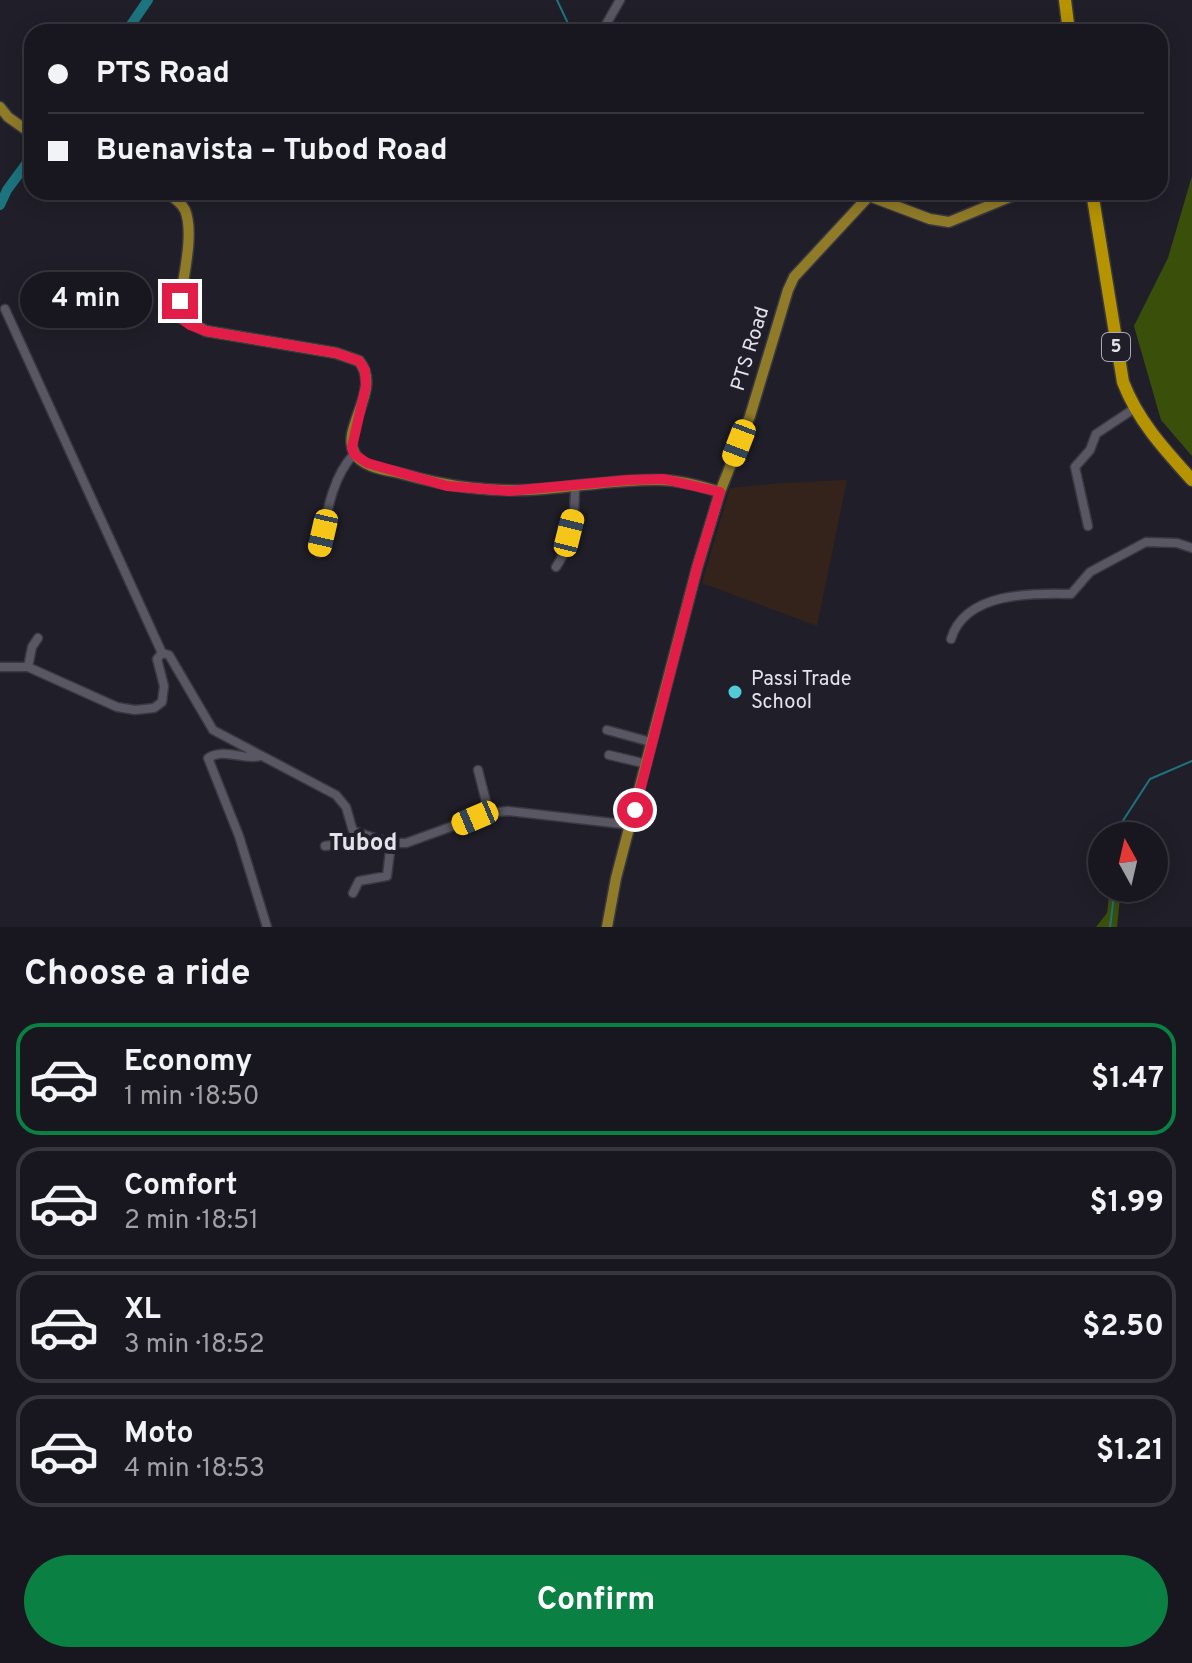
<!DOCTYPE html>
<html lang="en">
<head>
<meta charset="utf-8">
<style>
	body { margin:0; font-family:Overpass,sans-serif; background:#212028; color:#f1f3f6; height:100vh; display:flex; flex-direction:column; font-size:30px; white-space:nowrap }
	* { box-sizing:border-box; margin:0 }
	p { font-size:26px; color:#9f9fa4 }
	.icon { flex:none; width:44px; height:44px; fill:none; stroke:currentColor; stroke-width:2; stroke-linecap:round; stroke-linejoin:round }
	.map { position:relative; height:927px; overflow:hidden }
	.details { display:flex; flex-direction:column; background:#18171f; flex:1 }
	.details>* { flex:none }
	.guide { position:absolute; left:24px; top:24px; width:1144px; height:176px; border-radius:24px; box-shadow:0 4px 20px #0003,0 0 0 2px #36363d; display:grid; align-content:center; height:176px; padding:0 24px; background:#18171f }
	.needle { width:52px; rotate:352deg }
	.buttons { position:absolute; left:1088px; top:822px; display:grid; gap:16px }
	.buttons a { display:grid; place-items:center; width:80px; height:80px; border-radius:50%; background:#18171f; box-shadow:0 4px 20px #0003,0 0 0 2px #36363d; font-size:40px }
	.end { position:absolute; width:36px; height:36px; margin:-18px; border:10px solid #e11d48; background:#fff; box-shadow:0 0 0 4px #fff }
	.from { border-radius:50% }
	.bubble { position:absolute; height:56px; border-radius:28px; background:#18171f; box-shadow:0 4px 20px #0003,0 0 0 2px #36363d; font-size:26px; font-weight:700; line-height:56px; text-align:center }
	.car { position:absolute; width:24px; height:48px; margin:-24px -12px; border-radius:10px; box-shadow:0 0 6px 2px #0007; background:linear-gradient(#f5c518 24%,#345 0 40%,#f5c518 0 76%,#345 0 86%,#f5c518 0) }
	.guide b { display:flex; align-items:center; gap:28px; height:76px; font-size:30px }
	.guide b+b { border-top:2px solid #36363d }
	.guide i { width:20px; height:20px; background:#f1f3f6 }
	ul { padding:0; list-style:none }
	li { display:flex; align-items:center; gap:24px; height:112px; margin:0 16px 12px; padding:0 8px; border:4px solid #36363d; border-radius:24px }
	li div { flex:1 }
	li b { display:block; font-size:30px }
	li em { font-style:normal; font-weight:700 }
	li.active { border-color:#0b8043 }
	li>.icon { width:72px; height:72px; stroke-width:1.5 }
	h2 { padding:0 24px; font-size:36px; line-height:96px }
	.action { display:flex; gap:16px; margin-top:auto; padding:16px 24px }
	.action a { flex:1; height:92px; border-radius:48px; background:#0b8043; color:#fff; font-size:32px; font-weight:700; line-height:92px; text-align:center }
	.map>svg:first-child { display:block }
</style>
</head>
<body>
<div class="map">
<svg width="1192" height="927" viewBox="0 0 1192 927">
	<rect width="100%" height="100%" fill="#201f29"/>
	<path fill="#34231b" d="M847,480l-30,146 -115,-43 28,-95 54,-5z"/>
	<path fill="#3a500a" d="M1192,176v280l-31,-36 -27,-94 34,-68z
		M1110,888h11l-4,39h-21l11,-14z"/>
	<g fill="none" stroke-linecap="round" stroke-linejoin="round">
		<path stroke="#1c747f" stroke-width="2" d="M557,0l15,32
			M1113,836l37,-57 42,-18
			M1110,927l5,-39"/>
		<path stroke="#1c747f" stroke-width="10" d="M126,32l22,-32
			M0,205l7,-15 25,-34"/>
		<defs>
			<path id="minor" d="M604,28l16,-28
				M5,309l157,344
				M1088,526l-13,-59 15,-17 6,-16 39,-26
				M319,553c7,-33 11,-74 35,-99
				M556,567c10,-14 17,-38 18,-55 1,-10 0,-17 2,-26
				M951,639c14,-47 80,-46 120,-45l19,-22 56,-30 31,1 15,5
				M0,667h28l89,40 18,3 19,-2 8,-6 2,-16 -7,-27 5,-6 7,2 44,75 123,65 10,12 7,24 38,12h15l83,-30 19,-2 123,14
				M28,667l4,-20 6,-9
				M607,730l44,12
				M609,755l38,9
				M261,756c-18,5 -36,-9 -53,2l31,78 28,91
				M478,770l11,43
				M325,846l47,-7
				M353,893l6,-12 28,-5 4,-33"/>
			<path id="major" d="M0,107l8,10 24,17
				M166,192c7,5 15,10 19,18 10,24 -3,72 -6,98l2,10 25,13 130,22 23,8c24,29 -20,68 -4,93 7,13 31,16 44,19 50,14 93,20 145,16 39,-3 77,-10 116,-9 20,0 41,6 60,12
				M607,927l9,-49 81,-310 23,-76 30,-76 38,-126 6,-13 75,-81 61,23 19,3 73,-30"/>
			<path id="highway" d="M1065,0l4,32
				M1092,192l31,190c15,39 41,67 69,98"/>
		</defs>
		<use href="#minor" stroke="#3a3941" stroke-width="11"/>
		<use href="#major" stroke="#3a3941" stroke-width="13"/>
		<use href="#highway" stroke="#3a3941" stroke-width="15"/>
		<use href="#minor" stroke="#585763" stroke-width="8"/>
		<use href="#major" stroke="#907b28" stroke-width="10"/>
		<use href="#highway" stroke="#b69301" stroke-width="12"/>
	</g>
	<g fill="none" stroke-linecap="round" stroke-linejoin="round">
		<path stroke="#e11d48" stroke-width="10" d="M180,301l1,17 9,7 16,6 130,22 23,8 6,9 1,16 -14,61 2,7 13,9 80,23 62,5 119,-11 36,-1 56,13 -23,76 -62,242"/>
	</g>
	<circle fill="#52cbd7" stroke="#201f29" stroke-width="3" cx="735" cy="692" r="8"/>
	<g text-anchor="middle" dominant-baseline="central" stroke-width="8" stroke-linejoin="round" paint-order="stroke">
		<rect fill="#201f29" stroke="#a9a8b0" stroke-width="2" x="1102" y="333" width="28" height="28" rx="6"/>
		<g font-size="18" font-weight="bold" fill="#e4e3ea">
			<text x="1116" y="347">5</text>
		</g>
		<g font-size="20" fill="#e4e3ea" stroke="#201f29">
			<text transform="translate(751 349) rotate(-73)">PTS Road</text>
		</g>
		<g font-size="20" fill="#e4e3ea" stroke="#201f29" text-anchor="start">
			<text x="751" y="680">Passi Trade<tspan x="751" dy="23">School</tspan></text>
		</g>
		<g font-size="24" font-weight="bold" fill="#e4e3ea" stroke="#201f29">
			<text x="363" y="844">Tubod</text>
		</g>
	</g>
</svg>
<div class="buttons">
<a><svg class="needle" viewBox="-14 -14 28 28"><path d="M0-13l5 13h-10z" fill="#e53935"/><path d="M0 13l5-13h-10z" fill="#9f9fa4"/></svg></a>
</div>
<i class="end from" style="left:635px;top:810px"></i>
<i class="end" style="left:180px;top:301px"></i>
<div class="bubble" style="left:20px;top:272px;width:132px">4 min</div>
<i class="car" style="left:739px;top:443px;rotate:201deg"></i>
<i class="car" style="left:323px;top:533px;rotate:193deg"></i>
<i class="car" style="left:569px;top:533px;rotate:14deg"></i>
<i class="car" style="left:475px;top:818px;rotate:247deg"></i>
<div class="guide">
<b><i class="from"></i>PTS Road</b>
<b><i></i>Buenavista – Tubod Road</b>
</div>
</div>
<section class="details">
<h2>Choose a ride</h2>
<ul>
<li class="active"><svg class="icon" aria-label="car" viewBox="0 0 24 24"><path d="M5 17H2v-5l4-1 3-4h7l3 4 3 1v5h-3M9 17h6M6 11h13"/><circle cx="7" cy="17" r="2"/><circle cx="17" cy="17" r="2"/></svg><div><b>Economy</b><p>1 min · 18:50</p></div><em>$1.47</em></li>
<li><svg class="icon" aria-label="car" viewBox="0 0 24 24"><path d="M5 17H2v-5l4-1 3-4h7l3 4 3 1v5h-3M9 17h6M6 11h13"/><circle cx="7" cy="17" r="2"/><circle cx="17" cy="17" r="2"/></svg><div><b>Comfort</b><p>2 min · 18:51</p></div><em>$1.99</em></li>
<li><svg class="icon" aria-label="car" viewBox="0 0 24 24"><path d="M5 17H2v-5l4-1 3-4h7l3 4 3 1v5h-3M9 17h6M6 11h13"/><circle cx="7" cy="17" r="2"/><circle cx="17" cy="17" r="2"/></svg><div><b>XL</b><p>3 min · 18:52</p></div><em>$2.50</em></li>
<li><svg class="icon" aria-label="car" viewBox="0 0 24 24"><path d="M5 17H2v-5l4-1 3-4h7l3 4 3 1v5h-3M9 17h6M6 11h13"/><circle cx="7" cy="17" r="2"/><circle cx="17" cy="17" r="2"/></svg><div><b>Moto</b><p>4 min · 18:53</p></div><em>$1.21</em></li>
</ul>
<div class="action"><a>Confirm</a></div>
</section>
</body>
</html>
